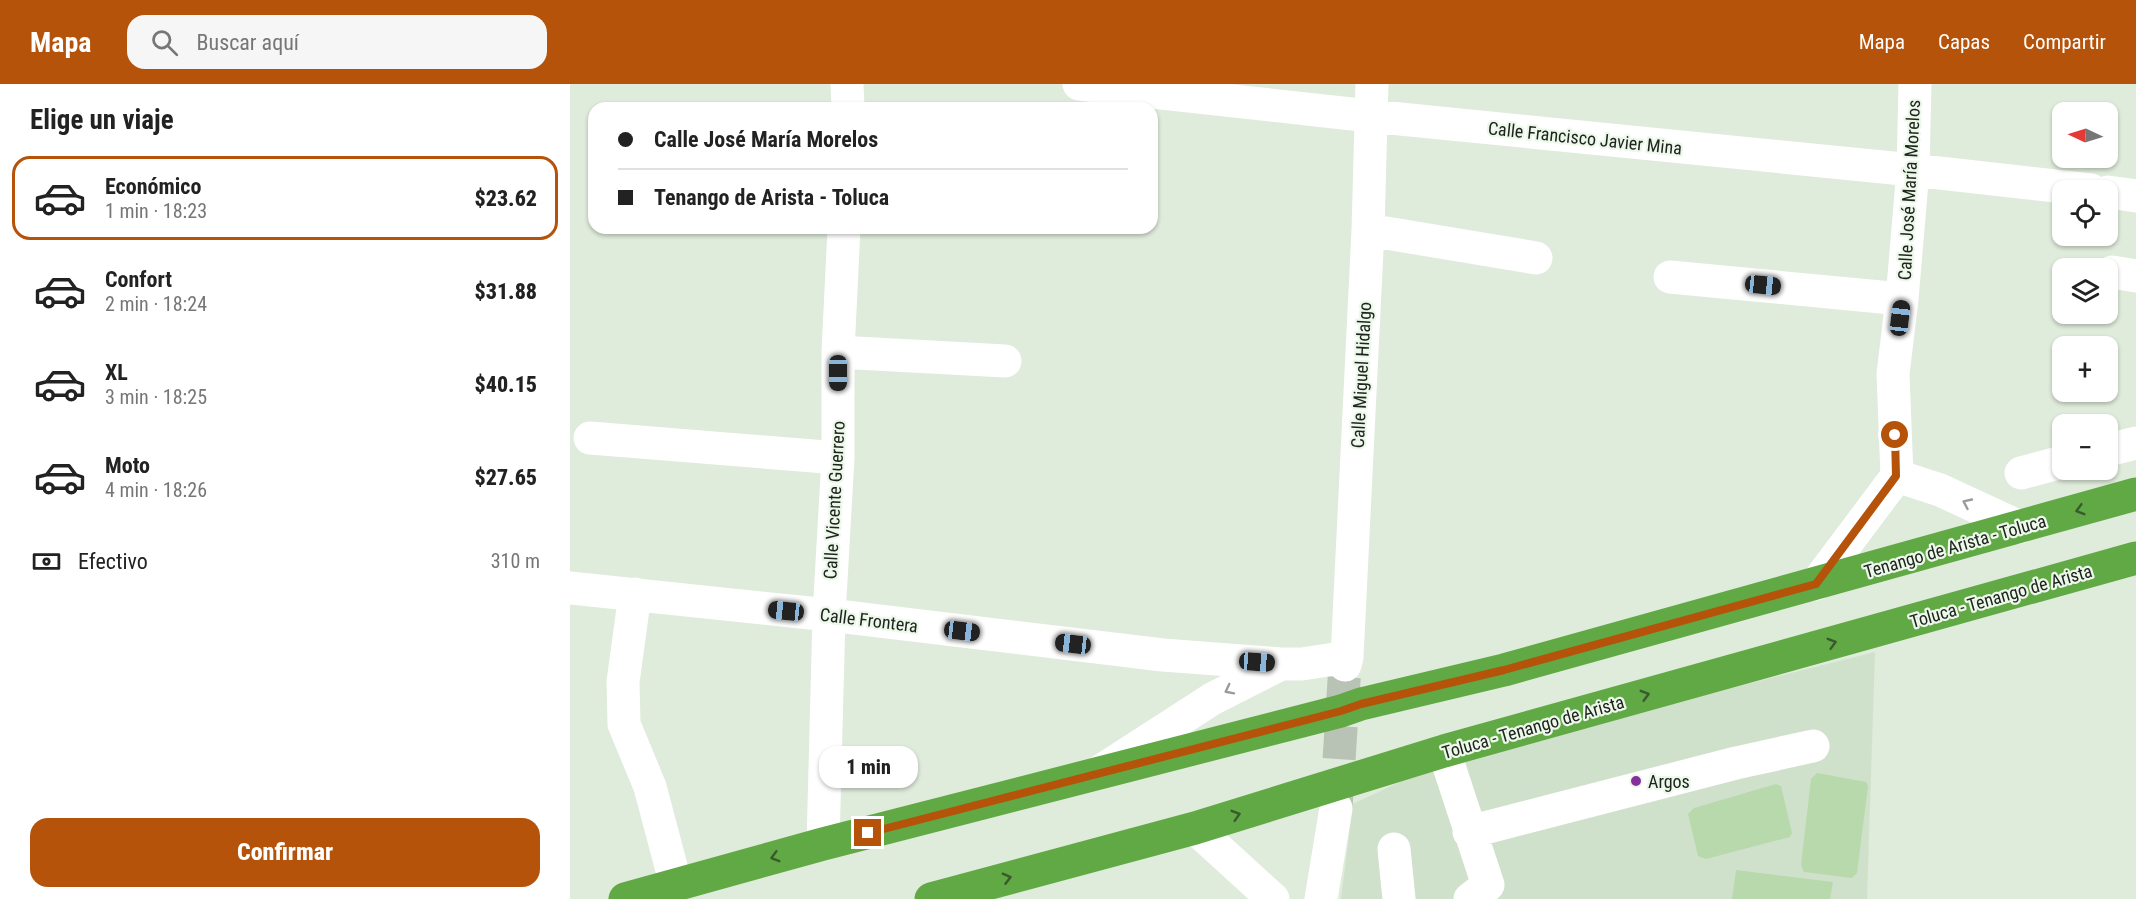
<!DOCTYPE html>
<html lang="es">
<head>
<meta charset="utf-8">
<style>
	body { margin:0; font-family:"Roboto Condensed",sans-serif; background:#f6f6f6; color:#222; height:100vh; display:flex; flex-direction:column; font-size:22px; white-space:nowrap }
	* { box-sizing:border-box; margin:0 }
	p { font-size:20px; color:#767676 }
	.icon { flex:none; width:33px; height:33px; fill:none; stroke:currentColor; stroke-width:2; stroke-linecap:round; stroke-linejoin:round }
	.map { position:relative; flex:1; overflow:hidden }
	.details { display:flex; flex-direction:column; background:#fff; width:570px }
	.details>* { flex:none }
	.top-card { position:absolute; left:18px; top:18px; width:570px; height:132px; border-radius:18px; box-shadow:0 2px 4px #0004; display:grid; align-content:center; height:132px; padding:0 30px; background:#fff }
	.needle { width:39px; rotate:274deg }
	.fabs { position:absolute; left:1482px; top:18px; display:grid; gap:12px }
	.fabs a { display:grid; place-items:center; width:66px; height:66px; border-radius:12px; background:#fff; box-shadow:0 2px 4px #0004; font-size:30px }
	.end { position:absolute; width:27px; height:27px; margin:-14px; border:8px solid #b45309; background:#fff; box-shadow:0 0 0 3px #fff }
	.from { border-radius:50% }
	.bubble { position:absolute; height:42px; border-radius:18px; background:#fff; box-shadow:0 2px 4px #0004; font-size:20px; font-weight:800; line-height:42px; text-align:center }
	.car { position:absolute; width:18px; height:36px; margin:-18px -9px; border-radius:8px; box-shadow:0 0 4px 2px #0007; background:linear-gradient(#222 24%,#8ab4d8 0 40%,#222 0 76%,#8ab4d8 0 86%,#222 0) }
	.top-card b { display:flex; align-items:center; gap:21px; height:57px; font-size:22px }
	.top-card b+b { border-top:2px solid #e0e0e0 }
	.top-card i { width:15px; height:15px; background:#222 }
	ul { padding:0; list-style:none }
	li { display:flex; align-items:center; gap:18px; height:84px; margin:0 12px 9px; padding:0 18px; border:3px solid transparent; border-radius:18px }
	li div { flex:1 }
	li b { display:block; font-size:22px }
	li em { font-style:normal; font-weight:800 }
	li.on { border-color:#b45309 }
	li>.icon { width:54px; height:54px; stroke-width:1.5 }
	h2 { padding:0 30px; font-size:27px; line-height:72px }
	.pay { display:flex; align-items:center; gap:15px; height:66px; padding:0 30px; font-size:22px }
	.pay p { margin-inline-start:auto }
	.cta { display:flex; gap:12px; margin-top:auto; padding:12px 30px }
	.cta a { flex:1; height:69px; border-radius:18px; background:#b45309; color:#fff; font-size:24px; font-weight:800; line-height:69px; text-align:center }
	header { display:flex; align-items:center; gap:36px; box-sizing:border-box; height:84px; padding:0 30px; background:#b45309; color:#fff }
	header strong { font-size:28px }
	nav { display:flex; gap:33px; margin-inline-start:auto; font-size:21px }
	.search { width:420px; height:54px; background:#f6f6f6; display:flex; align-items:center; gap:15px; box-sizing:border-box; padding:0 21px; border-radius:18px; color:#767676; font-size:22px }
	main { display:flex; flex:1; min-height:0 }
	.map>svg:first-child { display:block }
</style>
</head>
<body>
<header>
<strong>Mapa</strong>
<div class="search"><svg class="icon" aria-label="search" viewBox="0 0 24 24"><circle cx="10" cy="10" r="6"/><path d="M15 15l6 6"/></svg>Buscar aquí</div>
<nav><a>Mapa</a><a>Capas</a><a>Compartir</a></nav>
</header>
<main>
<section class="details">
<h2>Elige un viaje</h2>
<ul>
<li class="on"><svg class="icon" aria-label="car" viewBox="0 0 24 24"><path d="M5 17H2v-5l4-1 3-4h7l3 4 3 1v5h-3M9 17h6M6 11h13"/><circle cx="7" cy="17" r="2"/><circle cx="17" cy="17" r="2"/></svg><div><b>Económico</b><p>1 min · 18:23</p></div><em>$23.62</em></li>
<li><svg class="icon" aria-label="car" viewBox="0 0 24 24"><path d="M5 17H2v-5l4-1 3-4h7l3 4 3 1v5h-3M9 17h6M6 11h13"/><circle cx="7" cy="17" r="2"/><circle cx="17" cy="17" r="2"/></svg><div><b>Confort</b><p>2 min · 18:24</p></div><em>$31.88</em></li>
<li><svg class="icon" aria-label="car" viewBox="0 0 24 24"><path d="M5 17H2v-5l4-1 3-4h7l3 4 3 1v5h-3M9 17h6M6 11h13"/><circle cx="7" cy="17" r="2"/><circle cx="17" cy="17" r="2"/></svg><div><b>XL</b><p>3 min · 18:25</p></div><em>$40.15</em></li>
<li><svg class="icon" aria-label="car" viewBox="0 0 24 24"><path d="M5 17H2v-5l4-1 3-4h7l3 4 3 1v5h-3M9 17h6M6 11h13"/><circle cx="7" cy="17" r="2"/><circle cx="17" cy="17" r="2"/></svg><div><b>Moto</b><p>4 min · 18:26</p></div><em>$27.65</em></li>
</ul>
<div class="pay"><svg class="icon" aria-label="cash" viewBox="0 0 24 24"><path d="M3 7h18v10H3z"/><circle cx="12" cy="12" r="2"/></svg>Efectivo<p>310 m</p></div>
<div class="cta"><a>Confirmar</a></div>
</section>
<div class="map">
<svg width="1566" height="815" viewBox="0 0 1566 815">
	<rect width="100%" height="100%" fill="#dfebdb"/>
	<path fill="#d0e1cb" d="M1305,568l-8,247h-526l12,-95 96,-45z"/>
	<path fill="#b7d9ac" d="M1247,689l49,9 2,4 -11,87 -5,5 -48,-6 -3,-7 10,-86z
		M1206,700l5,2 11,47 -2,4 -84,22 -8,-3 -10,-42 6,-6z
		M1166,786l97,12 -3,17h-98z"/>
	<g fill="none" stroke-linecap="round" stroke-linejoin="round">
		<path stroke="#b9c3b5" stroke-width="33" stroke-dasharray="33 16" stroke-linecap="butt" d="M766,724l9,-143"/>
		<path stroke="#fff" stroke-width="33" d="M277,0l1,24
			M509,0l291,32 543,54 178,20
			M1538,108l28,4
			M798,146l168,28
			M1542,188l24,4
			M1100,193l232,22
			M268,268l167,9
			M20,354l248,20
			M1538,366l28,-7
			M1451,389l41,-11
			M1327,392l-4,-102 9,-75 11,-129 2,-86
			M1327,392l43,14 80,37
			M1246,500l81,-108
			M0,504l259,27 334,40 118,9h21l45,-7
			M65,510l-12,88 1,42 26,63 26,98
			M775,581l2,-8 21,-427 4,-146
			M874,667l44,134 -18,14
			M532,686l110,-71 69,-35
			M625,744l78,71
			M899,748l267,-69 77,-17
			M253,760l6,-229 9,-157v-106l6,-124
			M824,765l5,50
			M751,815l15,-91"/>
		<path stroke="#60a944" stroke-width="33" d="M55,815l198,-55 518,-133 20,-7 143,-34 632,-176
			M361,815l264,-71 249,-77 692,-193"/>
	</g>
	<defs><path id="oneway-chevron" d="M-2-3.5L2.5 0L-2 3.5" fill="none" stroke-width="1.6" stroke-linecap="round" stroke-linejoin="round" transform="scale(1.5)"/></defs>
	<g stroke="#9b9c9a">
		<use href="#oneway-chevron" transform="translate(1397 419) rotate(-155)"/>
		<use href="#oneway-chevron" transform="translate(659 606) rotate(153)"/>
	</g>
	<g stroke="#3a592e">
		<use href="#oneway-chevron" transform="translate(1510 426) rotate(164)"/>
		<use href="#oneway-chevron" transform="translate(1262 559) rotate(-16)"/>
		<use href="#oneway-chevron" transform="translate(1075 611) rotate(-16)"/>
		<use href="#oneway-chevron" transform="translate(666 731) rotate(-17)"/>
		<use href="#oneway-chevron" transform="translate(205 773) rotate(164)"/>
		<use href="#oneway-chevron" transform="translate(437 794) rotate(-15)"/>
	</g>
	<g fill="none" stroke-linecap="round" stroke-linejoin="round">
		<path stroke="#b45309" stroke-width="8" d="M298,749l473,-122 20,-7 143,-34 312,-86 80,-108 -1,-41"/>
	</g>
	<circle fill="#852f9d" stroke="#ecf8e9" stroke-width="2" cx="1066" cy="697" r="6"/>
	<g text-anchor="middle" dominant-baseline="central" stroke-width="4.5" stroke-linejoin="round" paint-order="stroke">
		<g font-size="18" fill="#20241f" stroke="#ecf8e9">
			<text transform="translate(1015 54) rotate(6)">Calle Francisco Javier Mina</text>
			<text transform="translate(1339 106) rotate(-87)">Calle José María Morelos</text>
			<text transform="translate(791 291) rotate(-87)">Calle Miguel Hidalgo</text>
			<text transform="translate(264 416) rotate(-87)">Calle Vicente Guerrero</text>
			<text transform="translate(1385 462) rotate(-16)">Tenango de Arista - Toluca</text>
			<text transform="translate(1431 512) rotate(-16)">Toluca - Tenango de Arista</text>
			<text transform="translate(299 536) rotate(7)">Calle Frontera</text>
			<text transform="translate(963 643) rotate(-16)">Toluca - Tenango de Arista</text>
		</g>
		<g font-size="18" fill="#20241f" stroke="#ecf8e9" text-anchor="start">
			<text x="1078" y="697">Argos</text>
		</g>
	</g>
</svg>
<div class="fabs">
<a><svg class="needle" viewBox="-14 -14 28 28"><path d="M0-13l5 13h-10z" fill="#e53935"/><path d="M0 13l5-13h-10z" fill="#767676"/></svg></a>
<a><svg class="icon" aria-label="locate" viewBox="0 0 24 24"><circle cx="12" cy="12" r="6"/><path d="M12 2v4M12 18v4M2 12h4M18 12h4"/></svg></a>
<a><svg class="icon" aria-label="layers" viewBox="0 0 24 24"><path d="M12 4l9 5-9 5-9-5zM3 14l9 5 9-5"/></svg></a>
<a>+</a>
<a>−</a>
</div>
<i class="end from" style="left:1325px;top:351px"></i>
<i class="end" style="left:298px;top:749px"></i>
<div class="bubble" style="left:249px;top:662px;width:99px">1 min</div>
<i class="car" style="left:1193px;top:201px;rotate:96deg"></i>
<i class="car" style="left:1330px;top:234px;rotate:7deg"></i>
<i class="car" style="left:268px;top:289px;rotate:180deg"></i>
<i class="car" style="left:216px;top:527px;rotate:276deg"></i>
<i class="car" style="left:392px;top:547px;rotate:97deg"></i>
<i class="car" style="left:503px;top:560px;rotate:277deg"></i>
<i class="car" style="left:687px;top:578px;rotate:94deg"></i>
<div class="top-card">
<b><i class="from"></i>Calle José María Morelos</b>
<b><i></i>Tenango de Arista - Toluca</b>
</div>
</div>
</main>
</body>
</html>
